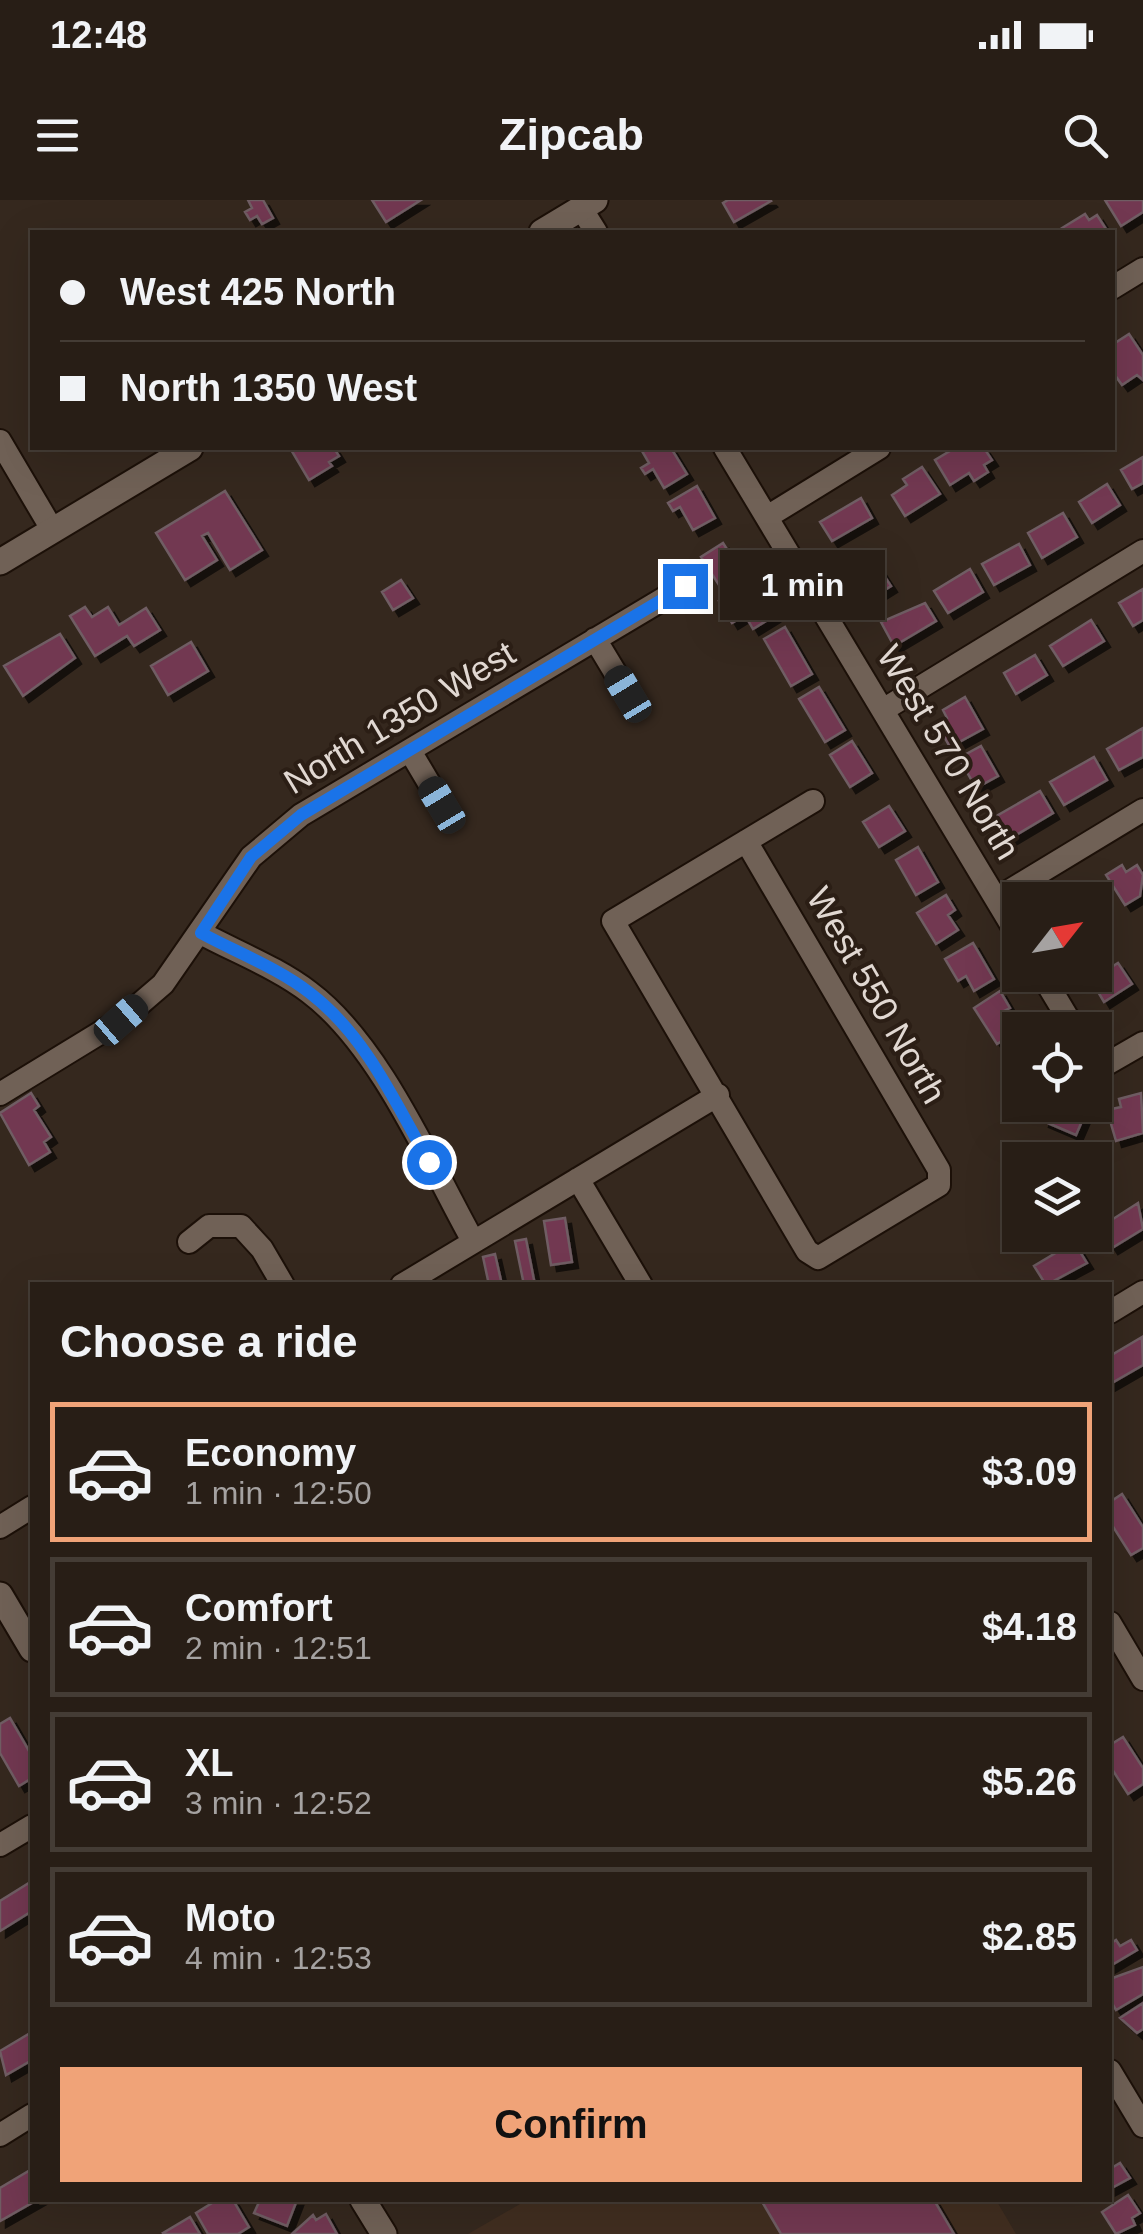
<!DOCTYPE html>
<html lang="en">
<head>
<meta charset="utf-8">
<style>
	body { margin:0; font-family:Helvetica,sans-serif; background:#342b23; color:#f1f3f6; height:100vh; display:flex; flex-direction:column; font-size:38px; white-space:nowrap }
	* { box-sizing:border-box; margin:0 }
	p { font-size:32px; color:#a5a2a1 }
	.icon { flex:none; width:55px; height:55px; fill:none; stroke:currentColor; stroke-width:2; stroke-linecap:round; stroke-linejoin:round }
	.map { position:relative; flex:1; overflow:hidden }
	.drawer { position:absolute; left:30px; top:1082px; width:1082px; height:920px; display:flex; flex-direction:column; background:#281e16; border-radius:0px; box-shadow:0 10px 40px #0002,0 0 0 2px #443c35 }
	.drawer>* { flex:none }
	.top-card { position:absolute; left:30px; top:30px; width:1085px; height:220px; border-radius:0px; box-shadow:0 10px 40px #0002,0 0 0 2px #443c35; display:grid; align-content:center; height:220px; padding:0 30px; background:#281e16 }
	.needle { width:65px; rotate:59deg }
	.buttons { position:absolute; left:1002px; top:682px; display:grid; gap:20px }
	.buttons a { display:grid; place-items:center; width:110px; height:110px; border-radius:0px; background:#281e16; box-shadow:0 10px 40px #0002,0 0 0 2px #443c35; font-size:50px }
	.end { position:absolute; width:45px; height:45px; margin:-22px; border:12px solid #1a73e8; background:#fff; box-shadow:0 0 0 5px #fff }
	.from { border-radius:50% }
	.bubble { position:absolute; height:70px; border-radius:0px; background:#281e16; box-shadow:0 10px 40px #0002,0 0 0 2px #443c35; font-size:32px; font-weight:600; line-height:70px; text-align:center }
	.car { position:absolute; width:30px; height:60px; margin:-30px -15px; border-radius:12px; box-shadow:0 0 8px 2px #0007; background:linear-gradient(#222 24%,#8ab4d8 0 40%,#222 0 76%,#8ab4d8 0 86%,#222 0) }
	.top-card b { display:flex; align-items:center; gap:35px; height:95px; font-size:38px }
	.top-card b+b { border-top:2px solid #443c35 }
	.top-card i { width:25px; height:25px; background:#f1f3f6 }
	ul { padding:0; list-style:none }
	li { display:flex; align-items:center; gap:30px; height:140px; margin:0 20px 15px; padding:0 10px; border:5px solid #443c35; border-radius:0px }
	li div { flex:1 }
	li b { display:block; font-size:38px }
	li em { font-style:normal; font-weight:600 }
	li.on { border-color:#f0a378 }
	li>.icon { width:90px; height:90px; stroke-width:1.5 }
	h2 { padding:0 30px; font-size:45px; line-height:120px }
	.button { display:flex; gap:20px; margin-top:auto; padding:20px 30px }
	.button a { flex:1; height:115px; border-radius:0px; background:#f0a378; color:#111; font-size:40px; font-weight:600; line-height:115px; text-align:center }
	.status { display:flex; justify-content:space-between; align-items:center; height:70px; padding:0 50px; background:#281e16; direction:ltr }
	.status svg { height:28px; fill:currentColor }
	header { display:flex; justify-content:space-between; align-items:center; height:130px; padding:0 30px; background:#281e16; font-size:45px; font-weight:600 }
	.map>svg:first-child { display:block }
</style>
</head>
<body>
<div class="status"><b>12:48</b><svg viewBox="0 0 49 12"><path d="M0 12V9h3v3zM5 12V6h3v6zM10 12V3h3v9zM15 12V0h3v12zM26 1h20v11H26zM47 4h2v5h-2z"/></svg></div>
<header><svg class="icon" aria-label="menu" viewBox="0 0 24 24"><path d="M4 6h16M4 12h16M4 18h16"/></svg>Zipcab<svg class="icon" aria-label="search" viewBox="0 0 24 24"><circle cx="10" cy="10" r="6"/><path d="M15 15l6 6"/></svg></header>
<div class="map">
<svg width="1143" height="2034" viewBox="0 0 1143 2034">
	<defs>
		<filter id="shadow"><feDropShadow dx="6" dy="6" stdDeviation="0" flood-color="#0009"/></filter>
	</defs>
	<rect width="100%" height="100%" fill="#35281e"/>
	<path fill="#412e20" d="M527,2000h469l20,34h-548z"/>
	<path fill="#723851" stroke="#6f5d64" stroke-width="2.5" filter="url(#shadow)" d="M248,0h15l10,18 -11,6 -5,-8 -7,4 -5,-8 7,-4z
		M372,0h49l-35,22z
		M728,0h42l1,1 -37,21 -11,-19z
		M1105,0h38v12l-22,14z
		M1085,14l4,6 8,-5 11,17h-43l-3,-4z
		M1129,134l14,21v25l-6,-5 -15,10 -10,-14v-26z
		M290,248h44l5,8 -10,6 3,4 -23,14z
		M648,248h23l16,26 -23,14 -11,-19 -8,5 -4,-6 8,-5 -7,-12z
		M955,248h29l8,12 -8,5 4,7 -14,9 -5,-8 -19,12 -15,-25z
		M1143,257v26l-11,6 -11,-19z
		M922,267l18,27 -35,22 -13,-21 15,-10 -4,-6z
		M1107,284l13,21 -28,18 -13,-21z
		M697,286l18,32 -22,12 -13,-23 -7,4 -5,-8z
		M225,291l37,59 -32,20 -22,-37 -6,3 15,24 -32,20 -29,-47z
		M861,298l11,20 -40,23 -12,-19z
		M1063,313l14,24 -35,21 -14,-25z
		M723,343l18,28 -22,14 -18,-28z
		M1019,344l11,21 -36,20 -12,-21z
		M868,351l23,35 -24,15 -22,-36z
		M970,369l13,23 -35,21 -14,-22z
		M401,380l12,18 -20,12 -11,-18z
		M753,380l21,36 -21,13 -8,-14 -13,8 -13,-22z
		M1143,389v31l-10,6 -14,-23z
		M925,403l11,18 -42,25 -13,-24z
		M85,407l7,10 16,-10 11,18 27,-17 14,22 -26,16 -7,-10 -32,20 -25,-40z
		M1091,420l13,21 -41,25 -13,-20z
		M785,427l27,47 -21,12 -27,-47z
		M60,434l15,24 -52,38 -19,-30z
		M191,442l17,29 -40,24 -17,-29z
		M1035,455l12,20 -31,19 -12,-21z
		M819,487l26,43 -20,12 -26,-43z
		M965,497l18,32 -33,18 -13,-23 10,-6 -4,-8z
		M1143,528v29l-24,13 -12,-21z
		M852,541l20,32 -22,14 -20,-32z
		M981,546l17,30 -22,12 -17,-30z
		M1094,557l13,23 -43,25 -14,-23z
		M1040,591l13,22 -47,28 -13,-23z
		M889,606l16,25 -26,16 -16,-25z
		M918,647l20,35 -22,13 -20,-35z
		M1122,665l4,7 11,-7 6,10 -3,21 -15,9 -19,-30z
		M946,695l9,15 -7,5 10,15 -22,14 -19,-31z
		M973,743l21,36 -20,12 -8,-15 -8,5 -13,-22z
		M1118,763l14,21 -28,18 -13,-22z
		M1000,791l10,17 -6,3 13,20 -20,13 -23,-36z
		M1020,846v30l-5,2 -12,-22z
		M31,893l8,13 -5,4 17,27 -7,5 6,10 -21,13 -29,-52z
		M1141,893l2,40 -27,8 -9,-31 14,-3 -2,-8z
		M1049,905h40l-13,30 -33,-14z
		M1138,1003l5,26 -31,19 -13,-20z
		M565,1018l7,44 -21,3 -7,-44z
		M526,1039l9,46h-11l-9,-44z
		M1074,1042l13,21 -41,22 -12,-19z
		M495,1054l7,31h-13l-6,-28z
		M1142,1137l1,28 -33,19v-28z
		M1122,1294l21,33v21l-12,7 -21,-33v-20z
		M10,1518l22,38v22l-13,8 -19,-33v-29z
		M1123,1537l20,31v16l-15,10 -18,-28v-21z
		M32,1681v30l-32,20v-30z
		M1116,1740l4,6 11,-6 6,10 -27,16v-22z
		M1143,1767v27l-27,16 -6,-10v-21z
		M1143,1803v26l-6,4 -17,-15z
		M32,1832v28l-26,15 -6,-24z
		M1120,1963l10,15 -20,11v-20z
		M32,1969v31h5l-37,21v-33z
		M1128,1995l12,18 -8,5 3,7 -19,9 -14,-22z
		M217,2000h16l16,27 -11,7h-30l-12,-21z
		M260,2000h37l-10,26 -33,-13z
		M761,2000h173l20,34h-173z
		M326,2014l11,20h-45l21,-19 3,5z
		M190,2017l10,17h-36l-1,-1z"/>
	<g fill="none" stroke-linecap="round" stroke-linejoin="round">
		<defs>
			<path id="minor" d="M581,8l15,24
				M1112,88l31,-19
				M0,241l53,90
				M725,248l295,491
				M767,317l112,-69
				M595,439l33,55
				M883,510l260,-159
				M410,551l32,54
				M746,641l193,329v15l-121,73 -11,-7 -194,-330 200,-120
				M996,699l147,-89
				M201,733c35,19 77,35 108,59 71,53 121,172 164,249
				M1042,775l33,55
				M1095,864l3,5 45,-26
				M0,894l121,-74 42,-36 88,-127 50,-42 384,-229
				M578,979l63,106
				M189,1042l20,-16h32l21,23 21,36
				M402,1085l316,-190
				M1110,1112l33,-20
				M0,1327l32,-20
				M1110,1423l33,56
				M0,1645l32,-19
				M1110,1871l33,55
				M0,1935l32,-20"/>
			<path id="tertiary" d="M542,32l53,-32
				M0,362l190,-114"/>
			<path id="secondary" d="M0,1395l32,54
				M363,2000l21,34"/>
		</defs>
		<use href="#minor" stroke="#1c1008" stroke-width="26"/>
		<use href="#tertiary" stroke="#1c1008" stroke-width="29"/>
		<use href="#secondary" stroke="#1c1008" stroke-width="29"/>
		<use href="#minor" stroke="#706156" stroke-width="22"/>
		<use href="#tertiary" stroke="#706156" stroke-width="25"/>
		<use href="#secondary" stroke="#706156" stroke-width="25"/>
	</g>
	<g fill="none" stroke-linecap="round" stroke-linejoin="round">
		<path stroke="#1a73e8" stroke-width="12" d="M429,962c-34,-60 -63,-126 -119,-169 -32,-25 -74,-41 -109,-60l50,-76 50,-42 384,-229"/>
	</g>
	<g text-anchor="middle" dominant-baseline="central" stroke-width="8" stroke-linejoin="round" paint-order="stroke">
		<g font-size="35" fill="#e1d8d2" stroke="#2b1e15">
			<text transform="translate(399 517) rotate(-31)">North 1350 West</text>
			<text transform="translate(949 552) rotate(59)">West 570 North</text>
			<text transform="translate(877 795) rotate(60)">West 550 North</text>
		</g>
	</g>
</svg>
<div class="buttons">
<a><svg class="needle" viewBox="-14 -14 28 28"><path d="M0-13l5 13h-10z" fill="#e53935"/><path d="M0 13l5-13h-10z" fill="#a5a2a1"/></svg></a>
<a><svg class="icon" aria-label="locate" viewBox="0 0 24 24"><circle cx="12" cy="12" r="6"/><path d="M12 2v4M12 18v4M2 12h4M18 12h4"/></svg></a>
<a><svg class="icon" aria-label="layers" viewBox="0 0 24 24"><path d="M12 4l9 5-9 5-9-5zM3 14l9 5 9-5"/></svg></a>
</div>
<i class="end from" style="left:429px;top:962px"></i>
<i class="end" style="left:685px;top:386px"></i>
<div class="bubble" style="left:720px;top:350px;width:165px">1 min</div>
<i class="car" style="left:628px;top:494px;rotate:329deg"></i>
<i class="car" style="left:442px;top:605px;rotate:329deg"></i>
<i class="car" style="left:121px;top:820px;rotate:49deg"></i>
<div class="top-card">
<b><i class="from"></i>West 425 North</b>
<b><i></i>North 1350 West</b>
</div>
<section class="drawer">
<h2>Choose a ride</h2>
<ul>
<li class="on"><svg class="icon" aria-label="car" viewBox="0 0 24 24"><path d="M5 17H2v-5l4-1 3-4h7l3 4 3 1v5h-3M9 17h6M6 11h13"/><circle cx="7" cy="17" r="2"/><circle cx="17" cy="17" r="2"/></svg><div><b>Economy</b><p>1 min · 12:50</p></div><em>$3.09</em></li>
<li><svg class="icon" aria-label="car" viewBox="0 0 24 24"><path d="M5 17H2v-5l4-1 3-4h7l3 4 3 1v5h-3M9 17h6M6 11h13"/><circle cx="7" cy="17" r="2"/><circle cx="17" cy="17" r="2"/></svg><div><b>Comfort</b><p>2 min · 12:51</p></div><em>$4.18</em></li>
<li><svg class="icon" aria-label="car" viewBox="0 0 24 24"><path d="M5 17H2v-5l4-1 3-4h7l3 4 3 1v5h-3M9 17h6M6 11h13"/><circle cx="7" cy="17" r="2"/><circle cx="17" cy="17" r="2"/></svg><div><b>XL</b><p>3 min · 12:52</p></div><em>$5.26</em></li>
<li><svg class="icon" aria-label="car" viewBox="0 0 24 24"><path d="M5 17H2v-5l4-1 3-4h7l3 4 3 1v5h-3M9 17h6M6 11h13"/><circle cx="7" cy="17" r="2"/><circle cx="17" cy="17" r="2"/></svg><div><b>Moto</b><p>4 min · 12:53</p></div><em>$2.85</em></li>
</ul>
<div class="button"><a>Confirm</a></div>
</section>
</div>
</body>
</html>
